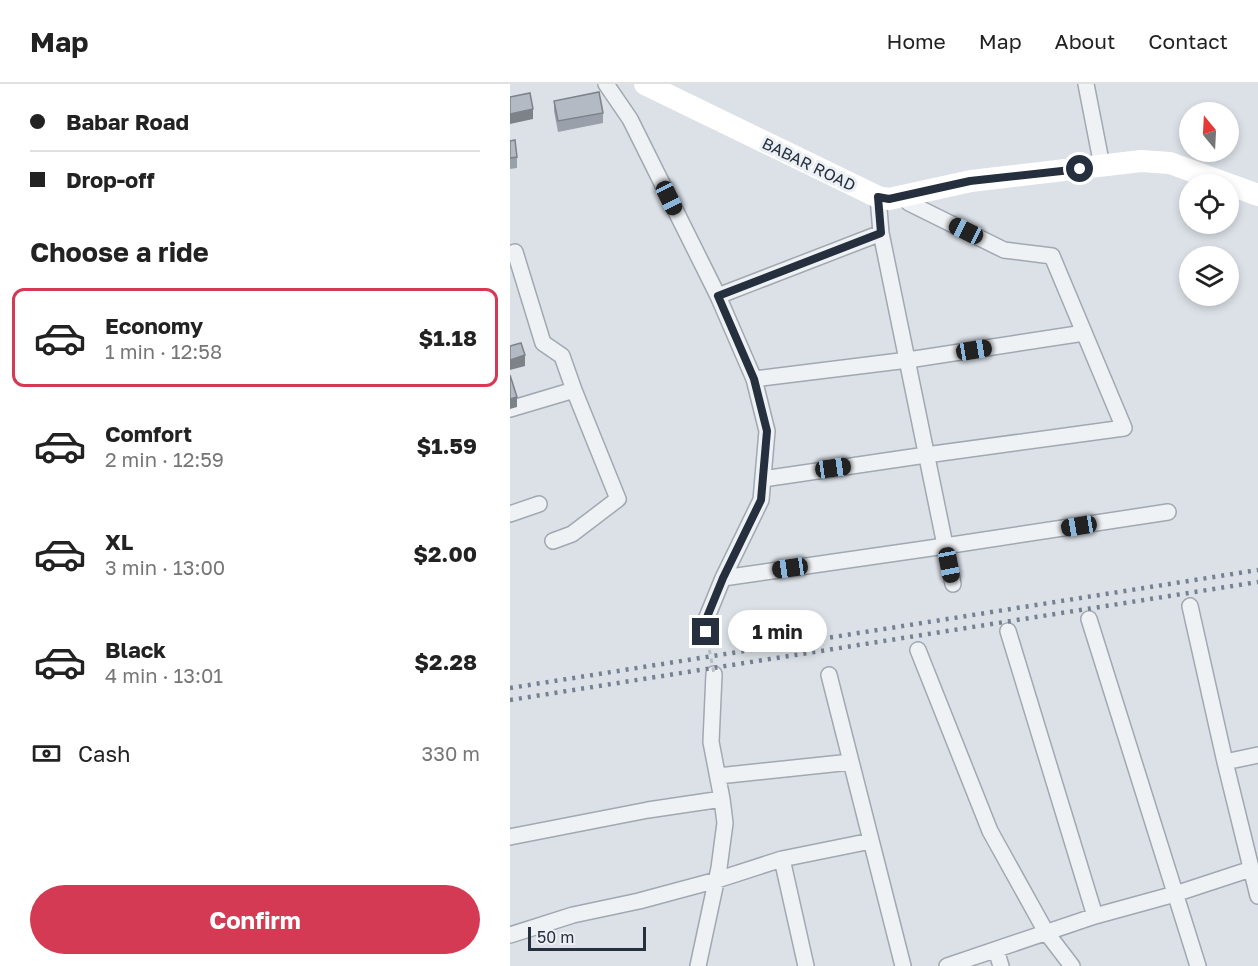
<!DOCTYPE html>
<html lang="en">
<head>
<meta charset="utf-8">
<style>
	body { margin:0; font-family:"Golos Text",sans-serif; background:#f6f6f6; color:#222; height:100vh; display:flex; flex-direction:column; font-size:22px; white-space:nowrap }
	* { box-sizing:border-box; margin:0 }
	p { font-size:20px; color:#767676 }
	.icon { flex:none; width:33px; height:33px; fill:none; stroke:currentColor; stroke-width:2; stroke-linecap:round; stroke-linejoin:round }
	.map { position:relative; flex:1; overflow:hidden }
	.drawer { display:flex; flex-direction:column; background:#fff; width:510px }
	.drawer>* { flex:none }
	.top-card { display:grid; align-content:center; height:132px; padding:0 30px; background:#fff }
	.needle { width:39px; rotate:342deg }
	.fabs { position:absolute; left:669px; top:18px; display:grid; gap:12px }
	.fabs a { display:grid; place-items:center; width:60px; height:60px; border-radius:50%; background:#fff; box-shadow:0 3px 9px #0003; font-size:30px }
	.scale { position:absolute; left:18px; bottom:15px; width:118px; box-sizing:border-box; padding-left:6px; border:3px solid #252f3e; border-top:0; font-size:16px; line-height:21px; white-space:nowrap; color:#252f3e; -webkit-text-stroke:4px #ecf0f5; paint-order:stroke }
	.end { position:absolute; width:27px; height:27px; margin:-14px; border:8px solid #252f3e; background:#fff; box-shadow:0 0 0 3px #fff }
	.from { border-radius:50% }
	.bubble { position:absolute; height:42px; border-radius:21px; background:#fff; box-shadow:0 3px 9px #0003; font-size:20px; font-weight:700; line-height:42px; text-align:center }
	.car { position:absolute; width:18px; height:36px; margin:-18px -9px; border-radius:8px; box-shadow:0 0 4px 2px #0007; background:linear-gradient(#222 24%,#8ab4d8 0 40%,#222 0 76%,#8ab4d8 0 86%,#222 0) }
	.top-card b { display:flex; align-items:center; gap:21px; height:57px; font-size:22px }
	.top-card b+b { border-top:2px solid #e0e0e0 }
	.top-card i { width:15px; height:15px; background:#222 }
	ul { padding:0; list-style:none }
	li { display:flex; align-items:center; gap:18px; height:99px; margin:0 12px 9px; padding:0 18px; border:3px solid transparent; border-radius:12px }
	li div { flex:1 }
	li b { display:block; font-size:22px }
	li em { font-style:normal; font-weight:700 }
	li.active { border-color:#d43a53 }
	li>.icon { width:54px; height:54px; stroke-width:1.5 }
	h2 { padding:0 30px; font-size:27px; line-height:72px }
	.pay { display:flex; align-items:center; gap:15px; height:66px; padding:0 30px; font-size:22px }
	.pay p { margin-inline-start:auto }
	.action { display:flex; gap:12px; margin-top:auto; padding:12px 30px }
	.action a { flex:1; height:69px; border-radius:36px; background:#d43a53; color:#fff; font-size:24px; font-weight:700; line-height:69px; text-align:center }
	header { display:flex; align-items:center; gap:36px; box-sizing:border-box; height:84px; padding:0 30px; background:#fff; border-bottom:2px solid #e0e0e0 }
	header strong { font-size:28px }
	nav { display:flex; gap:33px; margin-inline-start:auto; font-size:21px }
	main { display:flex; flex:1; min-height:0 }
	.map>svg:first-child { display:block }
</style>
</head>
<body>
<header>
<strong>Map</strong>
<nav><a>Home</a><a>Map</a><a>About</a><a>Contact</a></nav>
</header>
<main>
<section class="drawer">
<div class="top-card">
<b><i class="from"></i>Babar Road</b>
<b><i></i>Drop-off</b>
</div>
<h2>Choose a ride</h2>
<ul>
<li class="active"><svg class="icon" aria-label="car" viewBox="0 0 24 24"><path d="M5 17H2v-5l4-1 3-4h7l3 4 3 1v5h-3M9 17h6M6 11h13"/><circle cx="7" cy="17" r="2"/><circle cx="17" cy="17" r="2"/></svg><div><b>Economy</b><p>1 min · 12:58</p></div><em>$1.18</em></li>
<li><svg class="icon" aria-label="car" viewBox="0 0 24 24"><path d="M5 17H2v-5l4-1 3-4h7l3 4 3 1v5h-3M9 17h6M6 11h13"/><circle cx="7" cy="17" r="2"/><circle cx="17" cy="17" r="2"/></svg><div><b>Comfort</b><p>2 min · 12:59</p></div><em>$1.59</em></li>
<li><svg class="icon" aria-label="car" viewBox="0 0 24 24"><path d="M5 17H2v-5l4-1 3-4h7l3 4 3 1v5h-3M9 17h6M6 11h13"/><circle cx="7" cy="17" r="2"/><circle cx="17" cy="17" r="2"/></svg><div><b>XL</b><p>3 min · 13:00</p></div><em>$2.00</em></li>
<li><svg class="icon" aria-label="car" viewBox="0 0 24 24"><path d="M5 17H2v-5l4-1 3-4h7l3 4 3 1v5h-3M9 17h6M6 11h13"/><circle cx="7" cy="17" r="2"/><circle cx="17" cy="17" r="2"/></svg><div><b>Black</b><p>4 min · 13:01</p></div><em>$2.28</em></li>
</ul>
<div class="pay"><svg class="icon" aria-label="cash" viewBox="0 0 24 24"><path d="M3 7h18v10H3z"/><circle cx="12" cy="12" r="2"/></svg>Cash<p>330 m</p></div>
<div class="action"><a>Confirm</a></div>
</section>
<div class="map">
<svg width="748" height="882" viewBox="0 0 748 882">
	<rect width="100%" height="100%" fill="#dce1e7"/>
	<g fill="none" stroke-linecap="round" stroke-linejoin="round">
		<defs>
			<path id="street" d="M96,0l24,35 88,177 36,83 13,52 -6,69 -38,78 -18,44 1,10
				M576,0l16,82
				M368,113l3,36 72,351
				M0,170l5,-2 28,91 19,13 12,34
				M208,212l163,-63
				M244,295l154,-19 176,-27
				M0,325l64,-19 44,109 -46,35 -19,7
				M253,395l163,-24 198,-27 -72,-172 -48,-6 -95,-47 -6,-7
				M0,430l29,-10
				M213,494l222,-32 223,-34
				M680,522l35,156 33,134
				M579,535l109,347
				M408,566l72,181 56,101 26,34
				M319,591l74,291
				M715,678l33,-7
				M208,692l133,-14
				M0,753l138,-27 74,-11
				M272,775l89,-18
				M585,832l80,-22 76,-25
				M0,851l63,-20 66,-14 78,-21 65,-21 24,107
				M486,866l5,16
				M188,882l21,-98 6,-45 -3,-24 -11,-57 3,-68
				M437,882l148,-50 -87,-285"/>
		</defs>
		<use href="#street" stroke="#a1a8b1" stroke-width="18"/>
		<use href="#street" stroke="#eff2f5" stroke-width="15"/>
		<path stroke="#fff" stroke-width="22" d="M135,0l233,113 11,2 82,-18 170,-20 29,2 88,32"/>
		<path stroke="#758091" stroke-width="4.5" stroke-dasharray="3 6" stroke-linecap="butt" d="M0,604l748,-118
			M0,616l748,-118"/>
		<path stroke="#babfc5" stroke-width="3" stroke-dasharray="4.5 4.5" stroke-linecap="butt" d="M196,548l8,42"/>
	</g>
	<path fill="#9aa0a9" d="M44,17l49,12v10l-45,9 -4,-21z
		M0,57l7,16v11l-7,1z"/>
	<path fill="#7d8289" d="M23,25v10l-23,5v-10z
		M15,271v11l-15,4v-10z
		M7,313v10l-7,2v-10z"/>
	<path fill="#b3bac4" stroke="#7d8289" stroke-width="1.5" d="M89,8l4,21 -45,8 -4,-20z
		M20,9l3,16 -23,5v-17z
		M5,56l2,17 -7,1v-17z
		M11,259l4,12 -15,5v-14z
		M0,291l7,22 -7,2z"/>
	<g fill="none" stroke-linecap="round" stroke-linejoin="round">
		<path stroke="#252f3e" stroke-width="8" d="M196,548l-1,-10 18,-44 38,-78 6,-69 -13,-52 -36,-83 163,-63 -3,-36 11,2 81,-18 110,-12"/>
	</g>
	<g text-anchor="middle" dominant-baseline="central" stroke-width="6" stroke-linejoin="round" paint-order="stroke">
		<g font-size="16" fill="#252f3e" stroke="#ecf0f5">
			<text transform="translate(299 80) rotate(26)">BABAR ROAD</text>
		</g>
	</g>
</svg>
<div class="fabs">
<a><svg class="needle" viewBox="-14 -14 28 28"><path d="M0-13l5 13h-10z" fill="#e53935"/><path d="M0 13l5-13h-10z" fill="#767676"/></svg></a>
<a><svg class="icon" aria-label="locate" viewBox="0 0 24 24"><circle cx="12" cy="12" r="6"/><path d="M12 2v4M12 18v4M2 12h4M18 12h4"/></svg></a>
<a><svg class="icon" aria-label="layers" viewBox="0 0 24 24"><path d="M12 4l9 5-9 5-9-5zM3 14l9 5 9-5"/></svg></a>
</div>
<div class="scale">50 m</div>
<i class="end from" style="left:570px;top:85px"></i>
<i class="end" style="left:196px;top:548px"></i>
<div class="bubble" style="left:218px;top:526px;width:99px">1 min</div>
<i class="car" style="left:159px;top:114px;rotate:154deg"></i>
<i class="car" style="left:456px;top:147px;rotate:296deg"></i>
<i class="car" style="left:464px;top:266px;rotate:81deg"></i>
<i class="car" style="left:323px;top:384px;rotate:82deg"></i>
<i class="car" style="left:569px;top:442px;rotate:261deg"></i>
<i class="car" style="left:439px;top:481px;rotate:169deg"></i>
<i class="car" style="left:280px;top:484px;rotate:262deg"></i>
</div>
</main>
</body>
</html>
